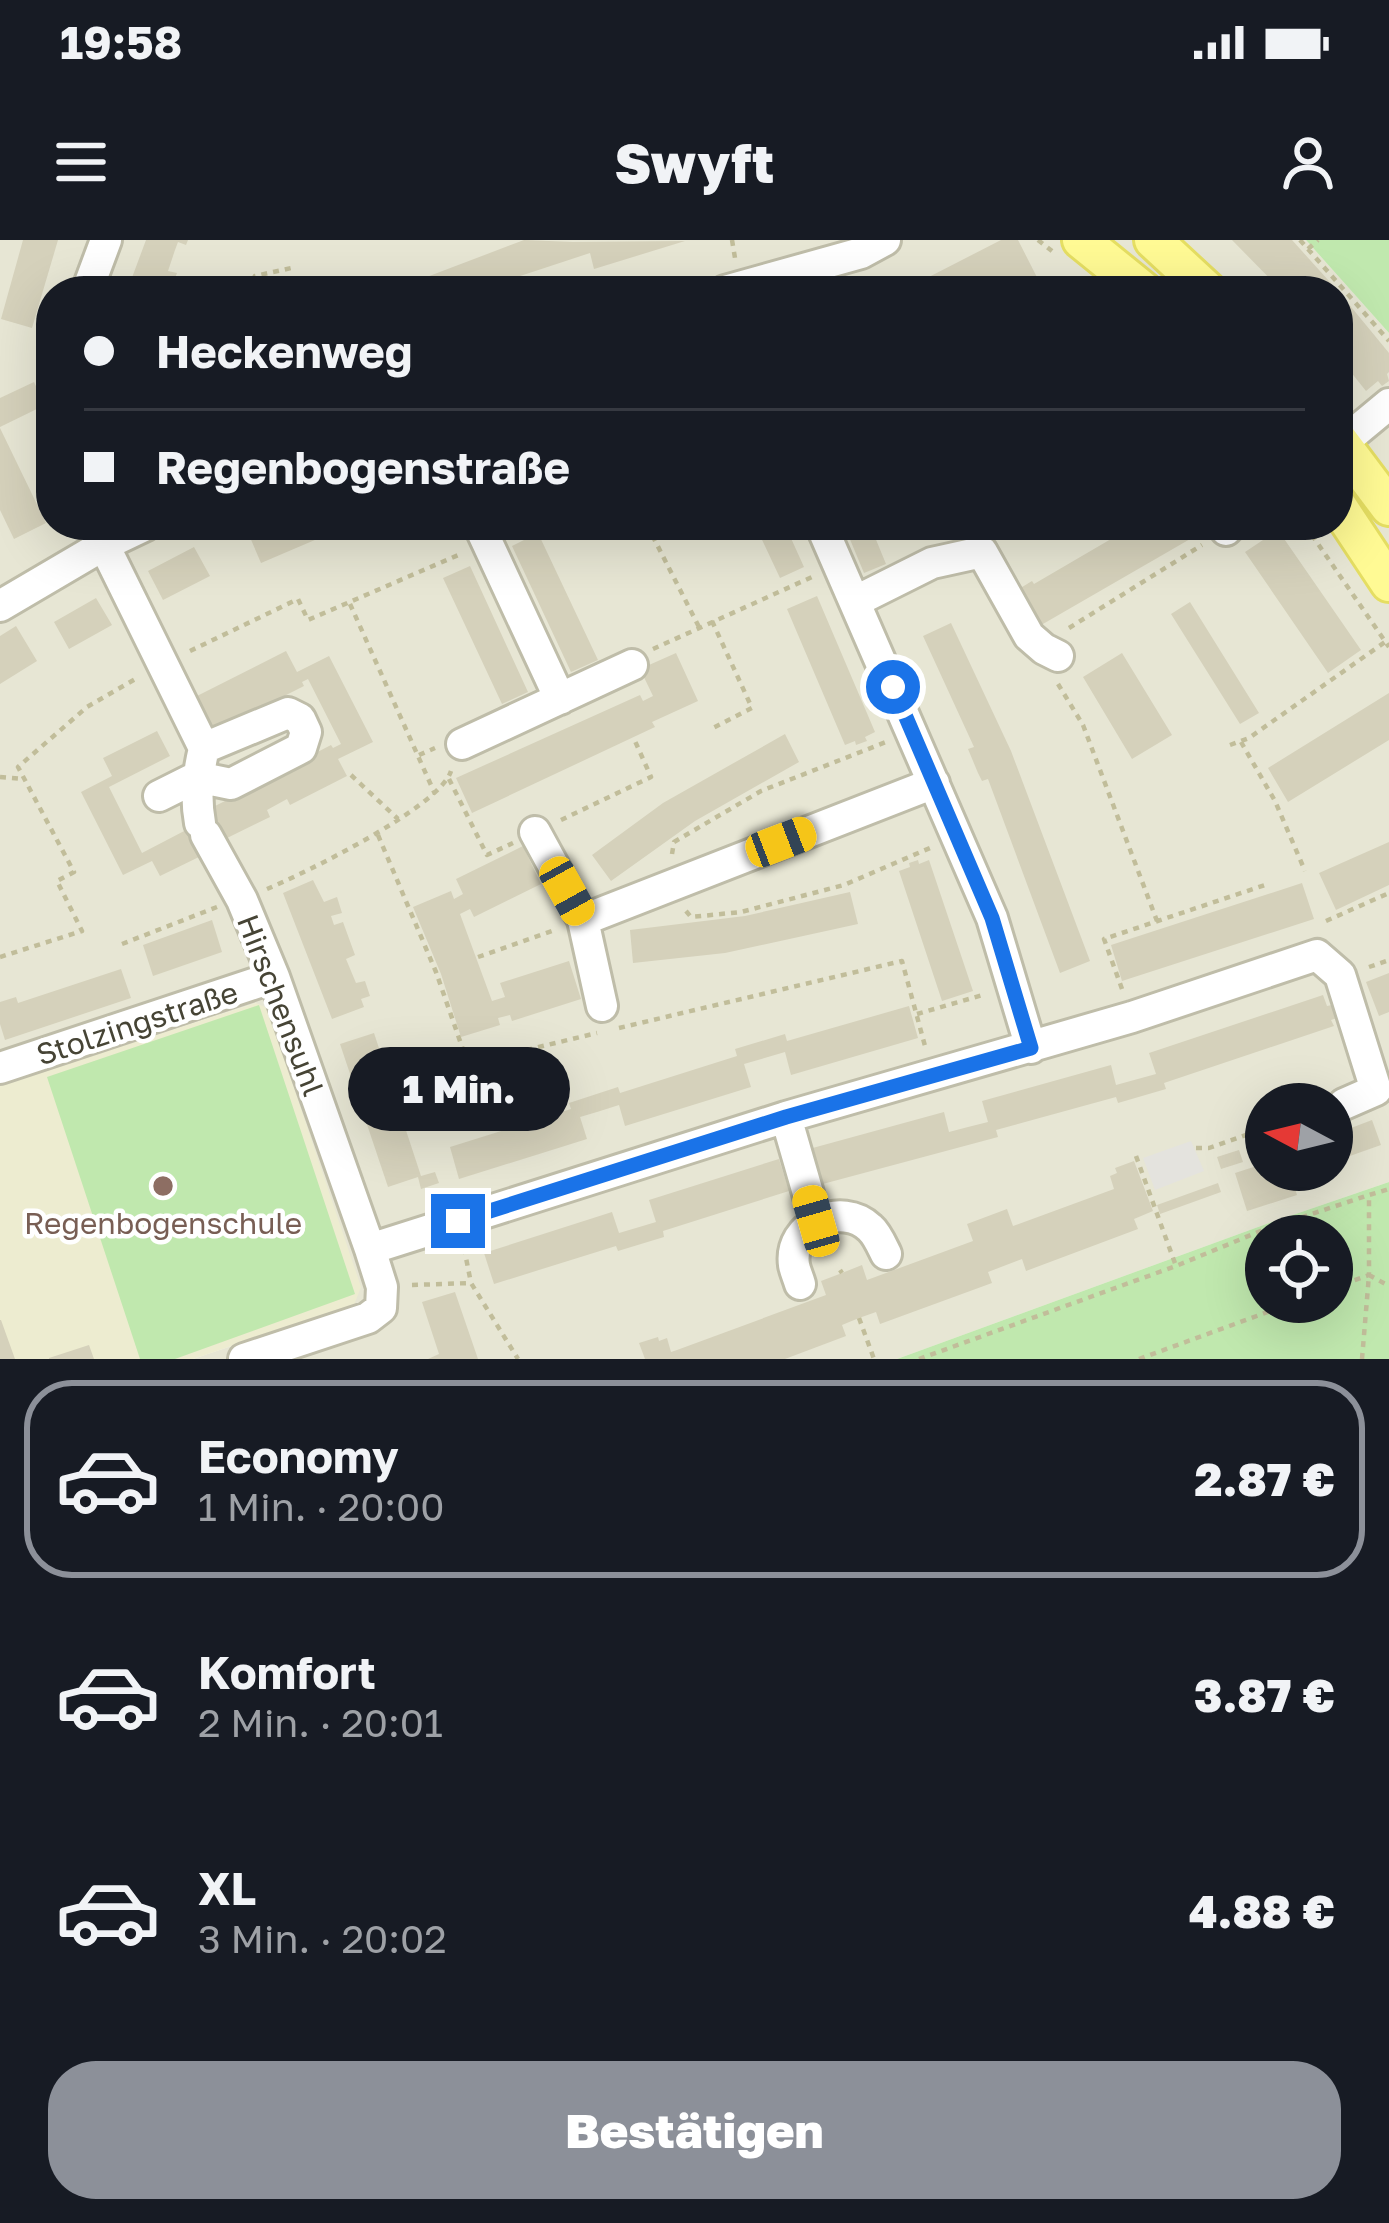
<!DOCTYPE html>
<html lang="de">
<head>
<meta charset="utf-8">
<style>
	body { margin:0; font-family:"Golos Text",sans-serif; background:#242831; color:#f1f3f6; height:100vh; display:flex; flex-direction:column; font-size:45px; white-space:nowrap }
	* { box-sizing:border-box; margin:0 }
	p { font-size:39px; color:#9ea1a6 }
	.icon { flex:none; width:66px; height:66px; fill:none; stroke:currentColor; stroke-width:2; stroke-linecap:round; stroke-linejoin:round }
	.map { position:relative; height:1119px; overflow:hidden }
	.details { display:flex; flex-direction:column; background:#171b24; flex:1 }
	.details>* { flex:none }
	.hud { position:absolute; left:36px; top:36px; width:1317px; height:264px; border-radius:48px; box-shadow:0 12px 48px #0002; display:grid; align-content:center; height:264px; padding:0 48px; background:#171b24 }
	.needle { width:78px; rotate:277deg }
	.tools { position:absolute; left:1245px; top:843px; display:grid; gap:24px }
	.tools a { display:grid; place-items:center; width:108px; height:108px; border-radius:50%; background:#171b24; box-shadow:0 12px 48px #0002; font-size:60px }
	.end { position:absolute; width:54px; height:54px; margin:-27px; border:15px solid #1a73e8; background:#fff; box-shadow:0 0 0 6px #fff }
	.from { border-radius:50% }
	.bubble { position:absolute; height:84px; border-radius:42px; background:#171b24; box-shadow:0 12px 48px #0002; font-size:39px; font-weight:800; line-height:84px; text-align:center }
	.car { position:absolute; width:36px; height:72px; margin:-36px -18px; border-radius:15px; box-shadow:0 0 9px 3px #0007; background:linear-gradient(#f5c518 24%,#345 0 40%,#f5c518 0 76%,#345 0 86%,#f5c518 0) }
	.hud b { display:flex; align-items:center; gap:42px; height:114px; font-size:45px }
	.hud b+b { border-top:3px solid #363941 }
	.hud i { width:30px; height:30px; background:#f1f3f6 }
	ul { padding:21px 0 0; list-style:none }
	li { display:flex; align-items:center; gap:36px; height:198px; margin:0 24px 18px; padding:0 24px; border:6px solid transparent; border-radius:48px }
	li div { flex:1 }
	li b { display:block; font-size:45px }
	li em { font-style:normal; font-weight:800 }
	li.current { border-color:#8c9099 }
	li>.icon { width:108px; height:108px; stroke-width:1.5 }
	.button { display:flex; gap:24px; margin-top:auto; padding:24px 48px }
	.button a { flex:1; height:138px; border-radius:48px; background:#8c9099; color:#fff; font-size:48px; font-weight:800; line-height:138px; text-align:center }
	.status { display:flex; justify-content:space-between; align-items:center; height:84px; padding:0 60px; background:#171b24; direction:ltr }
	.status svg { height:33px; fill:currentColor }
	header { display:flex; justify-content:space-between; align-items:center; height:156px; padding:0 48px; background:#171b24; font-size:54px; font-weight:800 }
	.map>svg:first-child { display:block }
</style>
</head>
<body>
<div class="status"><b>19:58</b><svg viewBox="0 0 49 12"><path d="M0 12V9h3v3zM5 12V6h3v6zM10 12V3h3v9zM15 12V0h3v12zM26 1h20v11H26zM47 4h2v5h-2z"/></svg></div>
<header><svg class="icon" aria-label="menu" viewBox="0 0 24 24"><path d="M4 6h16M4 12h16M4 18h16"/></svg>Swyft<svg class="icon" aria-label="person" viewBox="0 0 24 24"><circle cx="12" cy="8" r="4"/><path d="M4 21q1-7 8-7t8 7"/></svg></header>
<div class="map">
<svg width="1389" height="1119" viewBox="0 0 1389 1119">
	<rect width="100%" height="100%" fill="#f3f3e6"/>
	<path fill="#e7e6d4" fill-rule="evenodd" d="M0,0h1306l83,93v849l-120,41 -372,136h-704l161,-54 -98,-302 -256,82zM51,51h1287v234h-1287zM1266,864h66v66h-66z"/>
	<path fill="#edecd0" d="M256,763l11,5 94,279 -7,18 -161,54h-193v-274z"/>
	<path fill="#c0e8ae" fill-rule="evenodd" d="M1306,0h83v93z
		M259,765l96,289 -180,65h-35l-93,-282z
		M1389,942v177h-492l372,-136zM1266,996h66v66h-66z"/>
	<path fill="#e4e3de" d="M1191,901l13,30 -49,19 -12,-32z"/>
	<path fill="#d5d1bb" d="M23,0h35l-26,88 -31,-9z
		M146,0h42l-2,5 -8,-3 -3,8 -7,21 9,2 -5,13 -8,-3 -3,8h-34z
		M524,0l49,2 112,-1 -91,28 -4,-16 -115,38h-45l-6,-13z
		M1001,0h17l26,51h-131l12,-6 -2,-5z
		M1232,0h60l46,51h-56z
		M1338,51l51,62v19l-2,2 2,7 -7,5 -4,-5 -12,10 -28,-35z
		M34,142l11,23 -45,22v-29z
		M0,188l46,95 -32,16 -14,-29z
		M254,285h96l-89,38 -15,-35z
		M755,285h30l19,42 -24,11z
		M844,285h26l16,39 -22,9z
		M1135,285h65l4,6 -168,97 -22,-36 18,-11 2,3z
		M1278,290l83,120 -33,23 -83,-121z
		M538,293l60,127 -27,12 -59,-126z
		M194,307l16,29 -47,24 -15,-29z
		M470,326l58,126 -26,12 -59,-126z
		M817,356l58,136 -10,5 2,4 -11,4 -1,-4 -10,4 -58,-136z
		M96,358l16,27 -43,24 -15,-27z
		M1190,362l69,111 -19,11 -69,-110z
		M951,383l60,128 79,210 -30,12 -72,-194 -6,2 -4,-8 -10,-24 6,-2 -51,-111z
		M16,386l21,35 -37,23v-48z
		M286,411l11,21 32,-16 44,86 -35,17 9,17 -57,29 -3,-6 -20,11 3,7 -47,23 -20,15 -43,21 -8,-15 -29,14 -42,-83 31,-16 -9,-18 54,-27 13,25 -61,31 33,66 69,-36 -4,-7 48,-24 2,3 20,-10 -2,-5 56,-29 2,3 8,-4 -33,-65 -6,3 2,4 -91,46 -18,-35z
		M676,413l22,48 -46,21 3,5 -183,86 -16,-35 184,-83 3,6 10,-5 -13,-27z
		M1122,413l50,82 -40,24 -49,-82z
		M1389,453v47l-101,62 -20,-34z
		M785,494l14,28 -104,59 -84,60 -19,-26 71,-52z
		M1389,602v43l-53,25 -17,-37z
		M523,606l18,38 -67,33 -4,-8 -10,5 32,87 13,-4 -5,-14 69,-22 12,38 -69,22 -2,-6 -12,3 2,7 -39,12 -20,-63 -28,-67 38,-16 3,8 9,-5 -7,-15z
		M918,620l1,4 10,-4 44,131 -31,10 -43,-130 11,-4 -1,-4z
		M313,640l11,22 13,-5 5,16 -11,3 3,9 9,-3 12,33 -9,4 10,24 9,-2 5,15 -9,3 3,8 -32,12 -49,-126z
		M1302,643l12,36 -192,62 -11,-36z
		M850,652l8,32 -133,29 -92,10 -3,-33 115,-14z
		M212,680l10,32 -69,24 -10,-31z
		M121,729l10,29 -126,42 -5,-16v-22l16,-5 2,6z
		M1389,733v39l-10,4 -13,-34z
		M1323,755l4,11 5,-1 5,13 -6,2 3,6 -170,57 2,6 -48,14 -2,-6 -120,33 2,7 -179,48 -10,-36 135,-37 5,20 19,-5 20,-5 -6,-21 129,-36 5,20 40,-11 -7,-21z
		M909,766l9,32 -127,37 -6,-23 -41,12 7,23 -126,39 -6,-21 -22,7 -17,5 7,22 -128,40 -9,-32 121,-38 -2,-6 49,-16 2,6 117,-37 -2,-7 50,-15 2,7z
		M374,793l47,143 14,-4 4,11 -18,6 -3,-12 -30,10 -48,-143z
		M1372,880l9,25 -34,12 -9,-24z
		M1239,910l4,12 -22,7 -4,-12z
		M779,919l10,32 -126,40 1,6 -46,14 -2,-5 -122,38 -10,-31 128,-41 7,21 17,-5 20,-6 -7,-22z
		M1134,921l19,50 -19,8 4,10 -112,42 -4,-12 -34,13 4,11 -112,41 -4,-12 -17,6 -17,7 4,11 -61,23h-140l-6,-16 19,-6 1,4 8,-3 4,14 6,-2 149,-55 -5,-14 21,-8 20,-8 5,15 106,-39 -6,-17 40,-15 6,17 101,-37 -4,-13 7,-3 -2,-5z
		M1266,923v7h23l8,25 -50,16 -12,-38z
		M1218,943l3,9 -61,22 -3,-9z
		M455,1052l23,67h-50l11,-5 -17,-52z
		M0,1080h1l14,39h-15z
		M89,1105l5,14h-45v-1z"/>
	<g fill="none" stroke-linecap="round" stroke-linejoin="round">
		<defs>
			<path id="minor" d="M87,51l19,-51
				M725,51l136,-38 24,-13
				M1342,203l47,-39
				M94,285l110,223c-6,26 -9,48 -4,75
				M479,285l81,174
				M821,285l171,393 39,130
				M1226,290l5,-5
				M856,361l76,-38 50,-11 47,84 15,13 14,7
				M0,366l102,-60 44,-21
				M462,504l170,-79
				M159,556l38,-19 34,7 70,-36 5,-16 -6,-13 -12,-6 -84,35
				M535,592l48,88 19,86
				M206,595l36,65 32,77 96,272
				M583,680l351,-137
				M0,828l274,-91
				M786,877l30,104
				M800,1044c-2,-7 -5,-13 -6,-19 -6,-41 48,-64 76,-37 7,6 12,18 16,26
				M244,1119l124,-41 13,-10 1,-21 -12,-38 416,-132 346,-100 185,-62 23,20 36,115 -32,14"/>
			<path id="major" d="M1081,0l63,51
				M1153,0l55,51
				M1338,199l51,68
				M1338,266l51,77"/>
		</defs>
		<use href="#minor" stroke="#bfbda9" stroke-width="36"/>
		<use href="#major" stroke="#e5de62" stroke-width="42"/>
		<path stroke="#c1bd9a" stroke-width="4.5" stroke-dasharray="6 6" stroke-linecap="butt" d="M732,0l3,18
			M1038,0l14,11
			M1300,0l89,101
			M1308,9l10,-9
			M1238,38l12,13
			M246,51l9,-15 41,-9
			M1338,151l9,11
			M647,285l52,102
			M1305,285l84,122
			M512,292l17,-7
			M350,364l85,190
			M712,381l40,87 -39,20
			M1069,388l133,-83
			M653,409l159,-72
			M190,411l108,-52 10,21 155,-67
			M1058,444l25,41 74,196
			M1241,502l34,59 30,70
			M1230,505l19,-7 136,-96
			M419,515l16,-7
			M351,535l47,44
			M0,537l24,2
			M449,539l38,76 26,-12
			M561,580l90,-43 -16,-36
			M378,595l58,137 32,92 -19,63
			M672,614l2,-12 87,-51 125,-49
			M267,649c38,-16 173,-82 184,-118
			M686,671l5,6 50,-5 103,-27 86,-37
			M1326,681l63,-28
			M122,704l95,-37
			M0,717l82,-26 -25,-50 17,-9 -56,-105 69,-60 50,-29
			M478,717l77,-27
			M1369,727l20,-7
			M1122,749l-18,-50 161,-54
			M917,774l69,-20
			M619,788l283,-67 23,85
			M468,824l129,-31
			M1196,908h13l57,-20
			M1136,916l40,110
			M464,1008l7,35
			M840,1030l2,3
			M412,1045l59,-2 47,76
			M1332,1048l37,-13v-80l20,-6
			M859,1078l15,41
			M919,1119l257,-93 87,-36 106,-35
			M1139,1119l156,-57
			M1362,1119l7,-84 20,11"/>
		<use href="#minor" stroke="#fff" stroke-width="30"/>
		<use href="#major" stroke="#fffa94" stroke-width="36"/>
	</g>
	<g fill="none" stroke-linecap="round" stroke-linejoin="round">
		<path stroke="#1a73e8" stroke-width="15" d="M458,981l328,-104 245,-69 -39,-130 -99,-231"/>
	</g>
	<circle fill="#8d6e63" stroke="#fff" stroke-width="4.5" cx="163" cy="946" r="12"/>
	<g text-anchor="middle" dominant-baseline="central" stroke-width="9" stroke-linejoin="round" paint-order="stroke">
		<g font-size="30" fill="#464435" stroke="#fff">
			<text transform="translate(281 765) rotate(69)">Hirschensuhl</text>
			<text transform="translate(137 783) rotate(-18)">Stolzingstraße</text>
		</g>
		<g font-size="30" fill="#785e54" stroke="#fff">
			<text x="163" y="983">Regenbogenschule</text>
		</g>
	</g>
</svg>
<div class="tools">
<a><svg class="needle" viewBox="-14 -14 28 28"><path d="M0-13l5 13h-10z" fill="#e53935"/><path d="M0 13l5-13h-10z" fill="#9ea1a6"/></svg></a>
<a><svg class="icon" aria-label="locate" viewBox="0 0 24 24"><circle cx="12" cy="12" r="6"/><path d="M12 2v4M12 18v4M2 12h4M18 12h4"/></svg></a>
</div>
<i class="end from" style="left:893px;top:447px"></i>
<i class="end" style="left:458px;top:981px"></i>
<div class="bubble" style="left:348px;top:807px;width:222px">1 Min.</div>
<i class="car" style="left:781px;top:602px;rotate:69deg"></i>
<i class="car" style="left:567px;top:651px;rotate:151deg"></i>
<i class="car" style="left:816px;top:981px;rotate:344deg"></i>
<div class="hud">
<b><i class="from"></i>Heckenweg</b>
<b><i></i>Regenbogenstraße</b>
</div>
</div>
<section class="details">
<ul>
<li class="current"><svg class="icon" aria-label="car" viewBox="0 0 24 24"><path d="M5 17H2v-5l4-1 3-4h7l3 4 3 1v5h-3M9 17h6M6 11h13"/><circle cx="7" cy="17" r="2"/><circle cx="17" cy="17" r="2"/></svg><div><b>Economy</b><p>1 Min. · 20:00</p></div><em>2.87 €</em></li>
<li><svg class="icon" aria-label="car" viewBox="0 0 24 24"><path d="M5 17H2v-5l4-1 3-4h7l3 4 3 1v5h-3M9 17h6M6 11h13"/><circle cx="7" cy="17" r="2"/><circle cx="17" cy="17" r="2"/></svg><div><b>Komfort</b><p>2 Min. · 20:01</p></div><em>3.87 €</em></li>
<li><svg class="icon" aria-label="car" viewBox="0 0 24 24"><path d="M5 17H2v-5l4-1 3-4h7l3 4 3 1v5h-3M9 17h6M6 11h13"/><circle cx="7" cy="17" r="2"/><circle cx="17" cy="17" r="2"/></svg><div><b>XL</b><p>3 Min. · 20:02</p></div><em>4.88 €</em></li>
</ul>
<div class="button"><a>Bestätigen</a></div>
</section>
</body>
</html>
